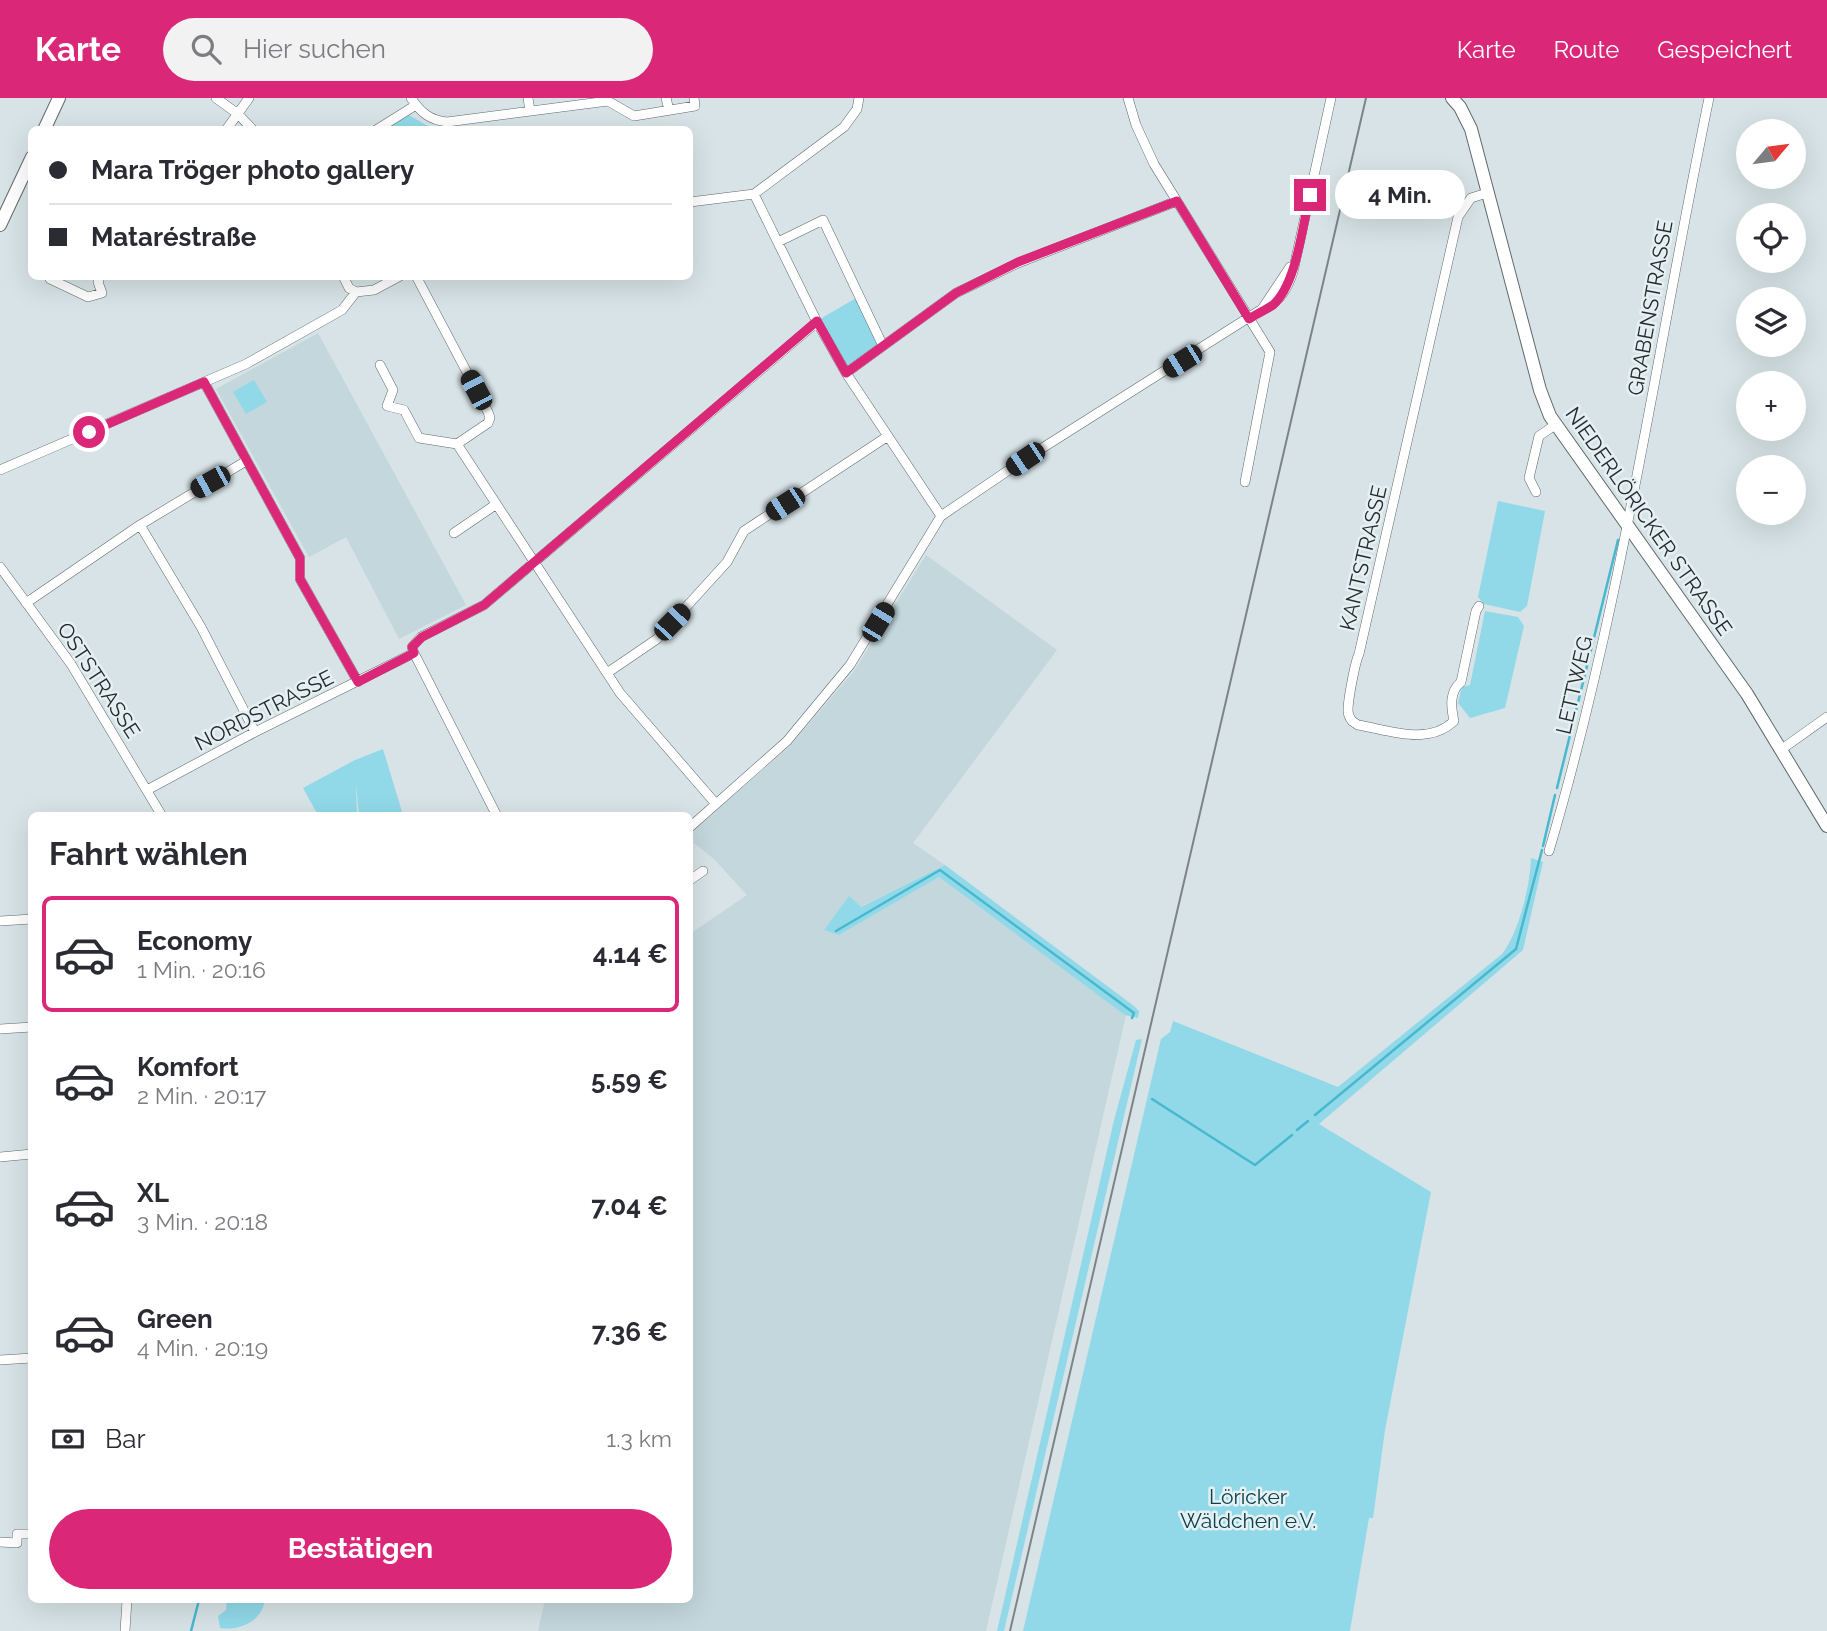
<!DOCTYPE html>
<html lang="de">
<head>
<meta charset="utf-8">
<style>
	body { margin:0; font-family:Raleway,sans-serif; background:#f2f2f3; color:#2b2b33; height:100vh; display:flex; flex-direction:column; font-size:26px; white-space:nowrap }
	* { box-sizing:border-box; margin:0 }
	p { font-size:23px; color:#7c7c81 }
	.icon { flex:none; width:38px; height:38px; fill:none; stroke:currentColor; stroke-width:2; stroke-linecap:round; stroke-linejoin:round }
	.map { position:relative; flex:1; overflow:hidden }
	.panel { position:absolute; left:28px; top:714px; width:665px; height:791px; display:flex; flex-direction:column; background:#fff; border-radius:10px; box-shadow:0 7px 28px #0002 }
	.panel>* { flex:none }
	.guide { position:absolute; left:28px; top:28px; width:665px; height:154px; border-radius:10px; box-shadow:0 7px 28px #0002; display:grid; align-content:center; height:154px; padding:0 21px; background:#fff }
	.needle { width:46px; rotate:61deg }
	.controls { position:absolute; left:1736px; top:21px; display:grid; gap:14px }
	.controls a { display:grid; place-items:center; width:70px; height:70px; border-radius:50%; background:#fff; box-shadow:0 7px 28px #0002; font-size:35px }
	.end { position:absolute; width:32px; height:32px; margin:-16px; border:9px solid #db2777; background:#fff; box-shadow:0 0 0 4px #fff }
	.from { border-radius:50% }
	.bubble { position:absolute; height:49px; border-radius:24px; background:#fff; box-shadow:0 7px 28px #0002; font-size:23px; font-weight:700; line-height:49px; text-align:center }
	.car { position:absolute; width:21px; height:42px; margin:-21px -10px; border-radius:9px; box-shadow:0 0 5px 2px #0007; background:linear-gradient(#222 24%,#8ab4d8 0 40%,#222 0 76%,#8ab4d8 0 86%,#222 0) }
	.guide b { display:flex; align-items:center; gap:24px; height:66px; font-size:26px }
	.guide b+b { border-top:2px solid #e1e1e2 }
	.guide i { width:18px; height:18px; background:#2b2b33 }
	ul { padding:0; list-style:none }
	li { display:flex; align-items:center; gap:21px; height:116px; margin:0 14px 10px; padding:0 7px; border:4px solid transparent; border-radius:10px }
	li div { flex:1 }
	li b { display:block; font-size:26px }
	li em { font-style:normal; font-weight:700 }
	li.selected { border-color:#db2777 }
	li>.icon { width:63px; height:63px; stroke-width:1.5 }
	h2 { padding:0 21px; font-size:32px; line-height:84px }
	.pay { display:flex; align-items:center; gap:18px; height:77px; padding:0 21px; font-size:26px }
	.pay p { margin-inline-start:auto }
	.button { display:flex; gap:14px; margin-top:auto; padding:14px 21px }
	.button a { flex:1; height:80px; border-radius:42px; background:#db2777; color:#fff; font-size:28px; font-weight:700; line-height:80px; text-align:center }
	header { display:flex; align-items:center; gap:42px; box-sizing:border-box; height:98px; padding:0 35px; background:#db2777; color:#fff }
	header strong { font-size:33px }
	nav { display:flex; gap:38px; margin-inline-start:auto; font-size:24px }
	.search { width:490px; height:63px; background:#f2f2f3; display:flex; align-items:center; gap:18px; box-sizing:border-box; padding:0 24px; border-radius:38px; color:#7c7c81; font-size:26px }
	.map>svg:first-child { display:block }
</style>
</head>
<body>
<header>
<strong>Karte</strong>
<div class="search"><svg class="icon" aria-label="search" viewBox="0 0 24 24"><circle cx="10" cy="10" r="6"/><path d="M15 15l6 6"/></svg>Hier suchen</div>
<nav><a>Karte</a><a>Route</a><a>Gespeichert</a></nav>
</header>
<div class="map">
<svg width="1827" height="1533" viewBox="0 0 1827 1533">
	<rect width="100%" height="100%" fill="#d7e3e6"/>
	<path fill="#c3d7dc" d="M318,235l148,272 -67,34 -53,-102 -37,20 -93,-168z
		M926,457l131,95 -144,193 32,22 -85,42 -12,-10 -9,38 100,-58 187,138 -140,616h-448l7,-31h145v-666l57,-39 -33,-36 -24,-19v-7l99,-86 65,-76z"/>
	<path fill="#91d9e9" d="M409,17l17,10 13,4h-47l-2,-3z
		M856,200l23,47 -32,21 -27,-47z
		M254,282l13,22 -21,12 -13,-22z
		M1498,403l47,10 -18,95 -7,6 -36,-8 -6,-7z
		M1485,513l33,6 6,9 -19,82 -35,10 -12,-15 4,-16 8,-2z
		M383,651l20,66h-44l-3,-31 1,31h-39l-15,-27 52,-28z
		M1531,760l12,4 -20,88 -204,174 112,68 -46,238 -12,88h-4l-19,113h-327l138,-592 9,-7 3,-11 165,66 164,-133c17,-22 28,-67 29,-96z
		M945,767l189,141 5,5 -1,7 -13,-3 -186,-138 -100,58 -15,-5 25,-34 12,11z
		M1142,941l-138,592h-7l117,-511 22,-80z
		M227,1502h38c-3,21 -25,31 -45,28l-2,-12 8,-6z"/>
	<g fill="none" stroke-linecap="round" stroke-linejoin="round">
		<path stroke="#47b8ce" stroke-width="2.5" d="M1557,690l61,-248
			M1543,748l12,-51
			M836,833l104,-61 194,143 -2,5
			M1152,1001l103,66 37,-30
			M1315,1017l201,-166 26,-99
			M1297,1032l11,-9
			M191,1533l8,-31"/>
		<defs>
			<path id="minor" d="M216,0l22,16 15,16
				M411,0c10,15 19,22 36,24l161,-21 26,15 61,-10 -1,-8
				M528,0l2,13
				M666,0l3,12
				M1128,0l8,27 18,39 116,188 -25,130
				M226,32l23,-32
				M376,32l40,-25
				M754,96l63,128 29,51 95,143
				M690,104l64,-8 90,-67 13,-18 2,-11
				M778,144l45,-22 60,126
				M343,178l6,12 7,4
				M416,178l72,136 2,6 -2,5 -31,21 163,249 96,111
				M50,181l38,18 14,-4 -4,-11 2,-6
				M1262,211l28,-42
				M380,267l13,25 -6,16 17,4 15,28 38,6
				M846,275l110,-80 62,-30 159,-62
				M204,284l96,176v21l58,103
				M0,372l246,-106 96,-54 14,-18 18,-2 26,-14
				M1536,394l-7,-14 10,-42 16,-11
				M140,427l61,102 54,105
				M454,435l41,-28
				M0,469l71,97 91,152
				M26,505l114,-78 106,-64
				M1479,508l-3,5 -15,71c-12,10 -10,25 -7,39 -26,25 -65,9 -96,4l-6,-4c-3,-5 -4,-5 -4,-11 0,-10 7,-48 11,-56l99,-437 13,-19 16,-5
				M414,555l83,163
				M607,575l50,-34 70,-77 17,-31 144,-95
				M1782,651l45,-32
				M147,692l108,-58 159,-79 -2,-6 9,-10 63,-32 333,-283
				M690,729l97,-86 63,-76 91,-149 84,-57 237,-150c17,-4 26,-22 31,-37l38,-174
				M1549,753c73,-246 108,-502 160,-753
				M690,782l13,-9
				M0,823l32,-2
				M0,931l32,-2
				M0,1059l32,-3
				M0,1262l32,-2
				M0,1444l17,1v-9h15
				M125,1533l2,-31"/>
			<path id="secondary" d="M1452,0l8,9 11,22 69,261 10,26 197,278 80,132
				M44,32l15,-32
				M0,127l32,-68"/>
		</defs>
		<use href="#minor" stroke="#606a6c" stroke-width="10"/>
		<use href="#secondary" stroke="#606a6c" stroke-width="14"/>
		<use href="#minor" stroke="#fff" stroke-width="9"/>
		<use href="#secondary" stroke="#fff" stroke-width="12"/>
		<path stroke="#7c8486" stroke-width="2" d="M1010,1533l356,-1533"/>
	</g>
	<g fill="none" stroke-linecap="round" stroke-linejoin="round">
		<path stroke="#db2777" stroke-width="9" d="M89,334l115,-50 96,176v21l58,103 56,-29 -2,-6 10,-10 62,-32 333,-284 29,52 110,-80 62,-31 159,-61 72,118c7,-5 17,-9 24,-14 24,-22 29,-78 37,-110"/>
	</g>
	<g text-anchor="middle" dominant-baseline="central" stroke-width="5" stroke-linejoin="round" paint-order="stroke">
		<g font-size="21" fill="#262a2b" stroke="#e5f0f3">
			<text transform="translate(1650 210) rotate(-80)">GRABENSTRASSE</text>
			<text transform="translate(1649 423) rotate(55)">NIEDERLÖRICKER STRASSE</text>
			<text transform="translate(1363 460) rotate(-77)">KANTSTRASSE</text>
			<text transform="translate(99 582) rotate(57)">OSTSTRASSE</text>
			<text transform="translate(1574 587) rotate(-77)">LETTWEG</text>
			<text transform="translate(264 612) rotate(-27)">NORDSTRASSE</text>
		</g>
		<g font-size="21" fill="#0c404a" stroke="#e5f0f3">
			<text x="1248" y="1398">Löricker<tspan x="1248" dy="24">Wäldchen e.V.</tspan></text>
		</g>
	</g>
</svg>
<div class="controls">
<a><svg class="needle" viewBox="-14 -14 28 28"><path d="M0-13l5 13h-10z" fill="#e53935"/><path d="M0 13l5-13h-10z" fill="#7c7c81"/></svg></a>
<a><svg class="icon" aria-label="locate" viewBox="0 0 24 24"><circle cx="12" cy="12" r="6"/><path d="M12 2v4M12 18v4M2 12h4M18 12h4"/></svg></a>
<a><svg class="icon" aria-label="layers" viewBox="0 0 24 24"><path d="M12 4l9 5-9 5-9-5zM3 14l9 5 9-5"/></svg></a>
<a>+</a>
<a>−</a>
</div>
<i class="end from" style="left:89px;top:334px"></i>
<i class="end" style="left:1310px;top:97px"></i>
<div class="bubble" style="left:1335px;top:72px;width:130px">4 Min.</div>
<i class="car" style="left:1182px;top:263px;rotate:238deg"></i>
<i class="car" style="left:476px;top:292px;rotate:332deg"></i>
<i class="car" style="left:1025px;top:361px;rotate:236deg"></i>
<i class="car" style="left:210px;top:384px;rotate:241deg"></i>
<i class="car" style="left:785px;top:406px;rotate:237deg"></i>
<i class="car" style="left:672px;top:524px;rotate:44deg"></i>
<i class="car" style="left:878px;top:524px;rotate:31deg"></i>
<div class="guide">
<b><i class="from"></i>Mara Tröger photo gallery</b>
<b><i></i>Mataréstraße</b>
</div>
<section class="panel">
<h2>Fahrt wählen</h2>
<ul>
<li class="selected"><svg class="icon" aria-label="car" viewBox="0 0 24 24"><path d="M5 17H2v-5l4-1 3-4h7l3 4 3 1v5h-3M9 17h6M6 11h13"/><circle cx="7" cy="17" r="2"/><circle cx="17" cy="17" r="2"/></svg><div><b>Economy</b><p>1 Min. · 20:16</p></div><em>4.14 €</em></li>
<li><svg class="icon" aria-label="car" viewBox="0 0 24 24"><path d="M5 17H2v-5l4-1 3-4h7l3 4 3 1v5h-3M9 17h6M6 11h13"/><circle cx="7" cy="17" r="2"/><circle cx="17" cy="17" r="2"/></svg><div><b>Komfort</b><p>2 Min. · 20:17</p></div><em>5.59 €</em></li>
<li><svg class="icon" aria-label="car" viewBox="0 0 24 24"><path d="M5 17H2v-5l4-1 3-4h7l3 4 3 1v5h-3M9 17h6M6 11h13"/><circle cx="7" cy="17" r="2"/><circle cx="17" cy="17" r="2"/></svg><div><b>XL</b><p>3 Min. · 20:18</p></div><em>7.04 €</em></li>
<li><svg class="icon" aria-label="car" viewBox="0 0 24 24"><path d="M5 17H2v-5l4-1 3-4h7l3 4 3 1v5h-3M9 17h6M6 11h13"/><circle cx="7" cy="17" r="2"/><circle cx="17" cy="17" r="2"/></svg><div><b>Green</b><p>4 Min. · 20:19</p></div><em>7.36 €</em></li>
</ul>
<div class="pay"><svg class="icon" aria-label="cash" viewBox="0 0 24 24"><path d="M3 7h18v10H3z"/><circle cx="12" cy="12" r="2"/></svg>Bar<p>1.3 km</p></div>
<div class="button"><a>Bestätigen</a></div>
</section>
</div>
</body>
</html>
